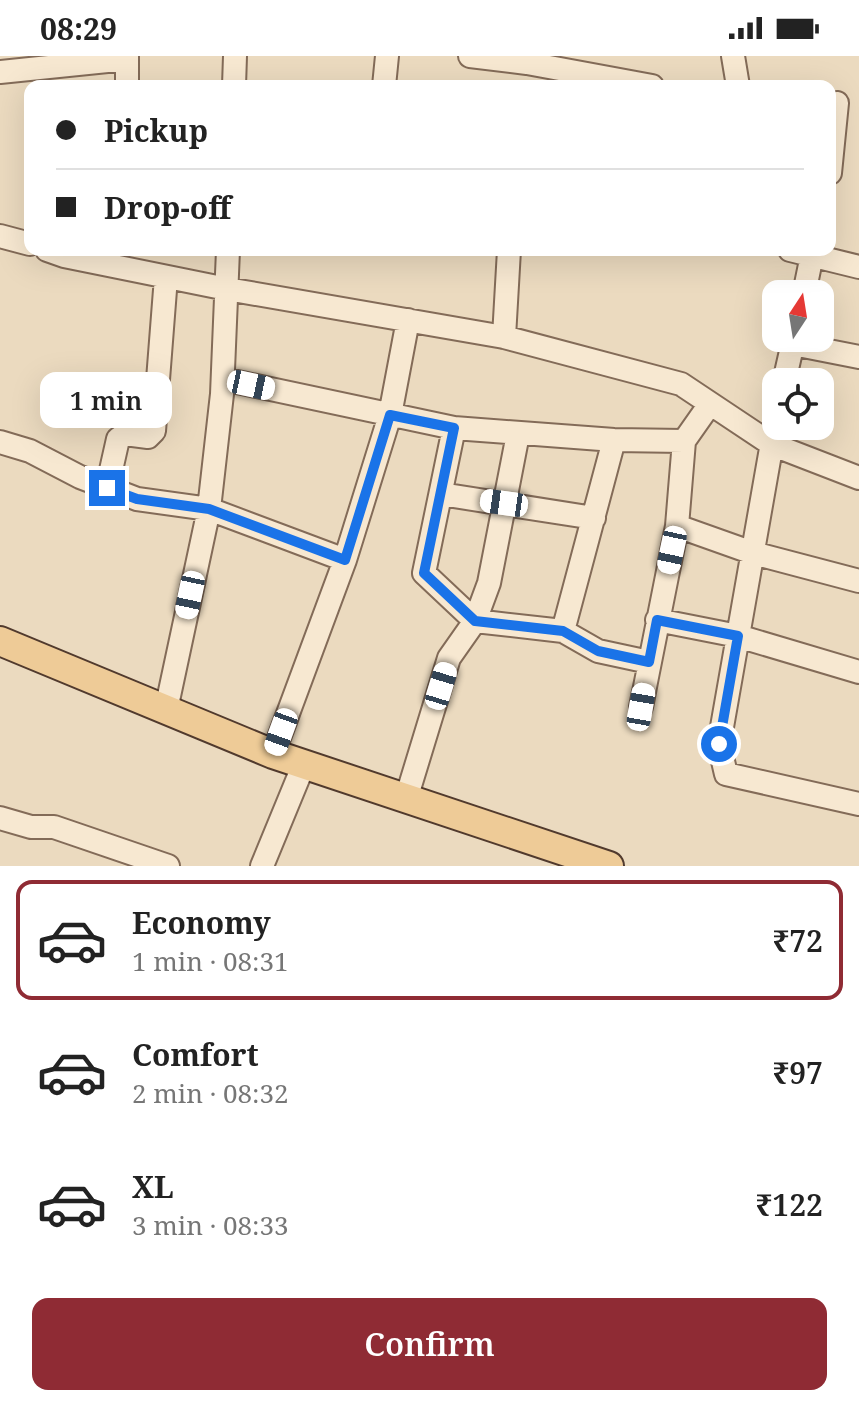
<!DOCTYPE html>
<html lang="en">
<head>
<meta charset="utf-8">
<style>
	body { margin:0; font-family:"Noto Serif",serif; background:#f2f2f2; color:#222; height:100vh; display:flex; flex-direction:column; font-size:30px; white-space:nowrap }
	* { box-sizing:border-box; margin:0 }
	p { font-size:26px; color:#767676 }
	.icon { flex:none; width:44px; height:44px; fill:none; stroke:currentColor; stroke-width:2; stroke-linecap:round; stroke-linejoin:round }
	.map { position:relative; height:810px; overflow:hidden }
	.details { display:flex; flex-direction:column; background:#fff; flex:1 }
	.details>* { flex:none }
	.guide { position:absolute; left:24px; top:24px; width:812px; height:176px; border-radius:16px; box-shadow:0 8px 32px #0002; display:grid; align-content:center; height:176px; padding:0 32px; background:#fff }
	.needle { width:52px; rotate:12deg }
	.fabs { position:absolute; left:762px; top:224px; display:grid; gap:16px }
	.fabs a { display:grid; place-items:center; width:72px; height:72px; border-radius:16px; background:#fff; box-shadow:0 8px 32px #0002; font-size:40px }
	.end { position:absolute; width:36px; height:36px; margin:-18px; border:10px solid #1a73e8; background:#fff; box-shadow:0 0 0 4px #fff }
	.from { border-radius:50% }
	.bubble { position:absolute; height:56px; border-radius:16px; background:#fff; box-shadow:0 8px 32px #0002; font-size:26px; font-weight:600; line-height:56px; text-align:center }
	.car { position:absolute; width:24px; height:48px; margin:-24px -12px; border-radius:10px; box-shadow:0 0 6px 2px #0007; background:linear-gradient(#fff 24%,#345 0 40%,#fff 0 76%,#345 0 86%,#fff 0) }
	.guide b { display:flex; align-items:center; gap:28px; height:76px; font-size:30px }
	.guide b+b { border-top:2px solid #e0e0e0 }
	.guide i { width:20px; height:20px; background:#222 }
	ul { padding:14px 0 0; list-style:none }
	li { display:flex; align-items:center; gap:24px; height:120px; margin:0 16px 12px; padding:0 16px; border:4px solid transparent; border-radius:16px }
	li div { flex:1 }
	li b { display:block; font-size:30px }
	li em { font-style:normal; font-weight:600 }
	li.active { border-color:#8f2b34 }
	li>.icon { width:72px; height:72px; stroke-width:1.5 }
	.cta { display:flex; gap:16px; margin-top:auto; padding:16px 32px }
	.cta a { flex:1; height:92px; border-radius:16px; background:#8f2b34; color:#fff; font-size:32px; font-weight:600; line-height:92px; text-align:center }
	.status { display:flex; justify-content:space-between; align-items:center; height:56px; padding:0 40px; background:#fff; direction:ltr }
	.status svg { height:22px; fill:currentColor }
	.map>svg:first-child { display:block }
</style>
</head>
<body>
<div class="status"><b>08:29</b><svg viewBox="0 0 49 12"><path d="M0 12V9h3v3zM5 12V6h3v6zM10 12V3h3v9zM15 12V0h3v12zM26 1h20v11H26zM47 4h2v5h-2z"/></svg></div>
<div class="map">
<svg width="859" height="810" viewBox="0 0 859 810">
	<rect width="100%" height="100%" fill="#ebdabf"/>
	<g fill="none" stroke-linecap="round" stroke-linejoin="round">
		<defs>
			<path id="minor" d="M127,0v30
				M470,0l57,7 125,23
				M733,0l5,30
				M0,16l127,-13
				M234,30l1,-30
				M384,30l3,-30
				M830,117l7,-70
				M0,180l30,8
				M47,194l17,6 163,33 277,48 177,47 90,60 88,34
				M790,194l69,17
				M804,238l9,-44
				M504,281l5,-87
				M793,288l66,13
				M223,323l231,49 160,12 70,1
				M784,326l10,-44
				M776,364l-57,324 7,30 133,30
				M454,372l-30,145 51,48 88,10 35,20 51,11
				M0,386l30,9 50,26 57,22 72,10 136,51
				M107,432l11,-49 7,-5 23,3 6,-6 12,-154
				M441,438l153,24
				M677,470l76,27 106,28
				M657,564l81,16 121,36
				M563,575l51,-191
				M641,651l36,-181 7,-85 26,-37
				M166,654l43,-201 13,-115 6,-144
				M273,698l72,-194 45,-145 18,-95
				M406,743l43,-141 26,-37 14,-38 29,-149
				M0,762l31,9h23l114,39
				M262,810l42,-102"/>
			<path id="major" d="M0,585l273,113 336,112"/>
		</defs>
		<use href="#minor" stroke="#836b58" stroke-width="26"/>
		<use href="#major" stroke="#513a2d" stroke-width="32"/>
		<use href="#minor" stroke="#f7e8d1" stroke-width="22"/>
		<use href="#major" stroke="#eecb97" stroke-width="28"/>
	</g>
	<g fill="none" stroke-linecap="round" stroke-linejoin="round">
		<path stroke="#1a73e8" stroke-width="10" d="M107,432l30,11 72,10 136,51 45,-145 64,13 -30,145 51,48 88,10 35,20 51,11 8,-42 81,16 -19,108"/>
	</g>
</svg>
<div class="fabs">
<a><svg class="needle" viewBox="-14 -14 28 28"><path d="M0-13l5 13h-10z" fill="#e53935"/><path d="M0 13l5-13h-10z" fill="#767676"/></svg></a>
<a><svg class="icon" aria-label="locate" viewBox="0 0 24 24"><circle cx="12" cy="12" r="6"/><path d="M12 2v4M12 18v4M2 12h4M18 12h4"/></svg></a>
</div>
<i class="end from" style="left:719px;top:688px"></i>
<i class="end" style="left:107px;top:432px"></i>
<div class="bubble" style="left:40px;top:316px;width:132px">1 min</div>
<i class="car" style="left:251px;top:329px;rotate:102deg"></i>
<i class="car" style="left:504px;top:447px;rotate:278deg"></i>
<i class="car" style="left:672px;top:494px;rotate:192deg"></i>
<i class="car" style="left:190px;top:539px;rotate:192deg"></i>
<i class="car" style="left:441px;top:630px;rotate:17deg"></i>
<i class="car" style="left:641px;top:651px;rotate:10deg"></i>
<i class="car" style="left:281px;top:676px;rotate:200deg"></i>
<div class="guide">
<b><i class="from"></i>Pickup</b>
<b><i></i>Drop-off</b>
</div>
</div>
<section class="details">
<ul>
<li class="active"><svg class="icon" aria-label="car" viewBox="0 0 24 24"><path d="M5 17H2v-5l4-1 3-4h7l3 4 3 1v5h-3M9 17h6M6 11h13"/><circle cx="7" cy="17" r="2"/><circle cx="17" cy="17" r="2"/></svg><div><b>Economy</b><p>1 min · 08:31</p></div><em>₹72</em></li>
<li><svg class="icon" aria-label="car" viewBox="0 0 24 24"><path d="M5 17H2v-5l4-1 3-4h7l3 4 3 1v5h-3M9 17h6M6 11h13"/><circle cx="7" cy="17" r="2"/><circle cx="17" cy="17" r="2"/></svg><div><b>Comfort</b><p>2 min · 08:32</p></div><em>₹97</em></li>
<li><svg class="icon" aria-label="car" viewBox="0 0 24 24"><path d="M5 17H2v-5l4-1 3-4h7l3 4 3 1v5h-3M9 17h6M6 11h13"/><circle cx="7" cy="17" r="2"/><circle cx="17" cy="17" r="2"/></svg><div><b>XL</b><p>3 min · 08:33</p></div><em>₹122</em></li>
</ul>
<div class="cta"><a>Confirm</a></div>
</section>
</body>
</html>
